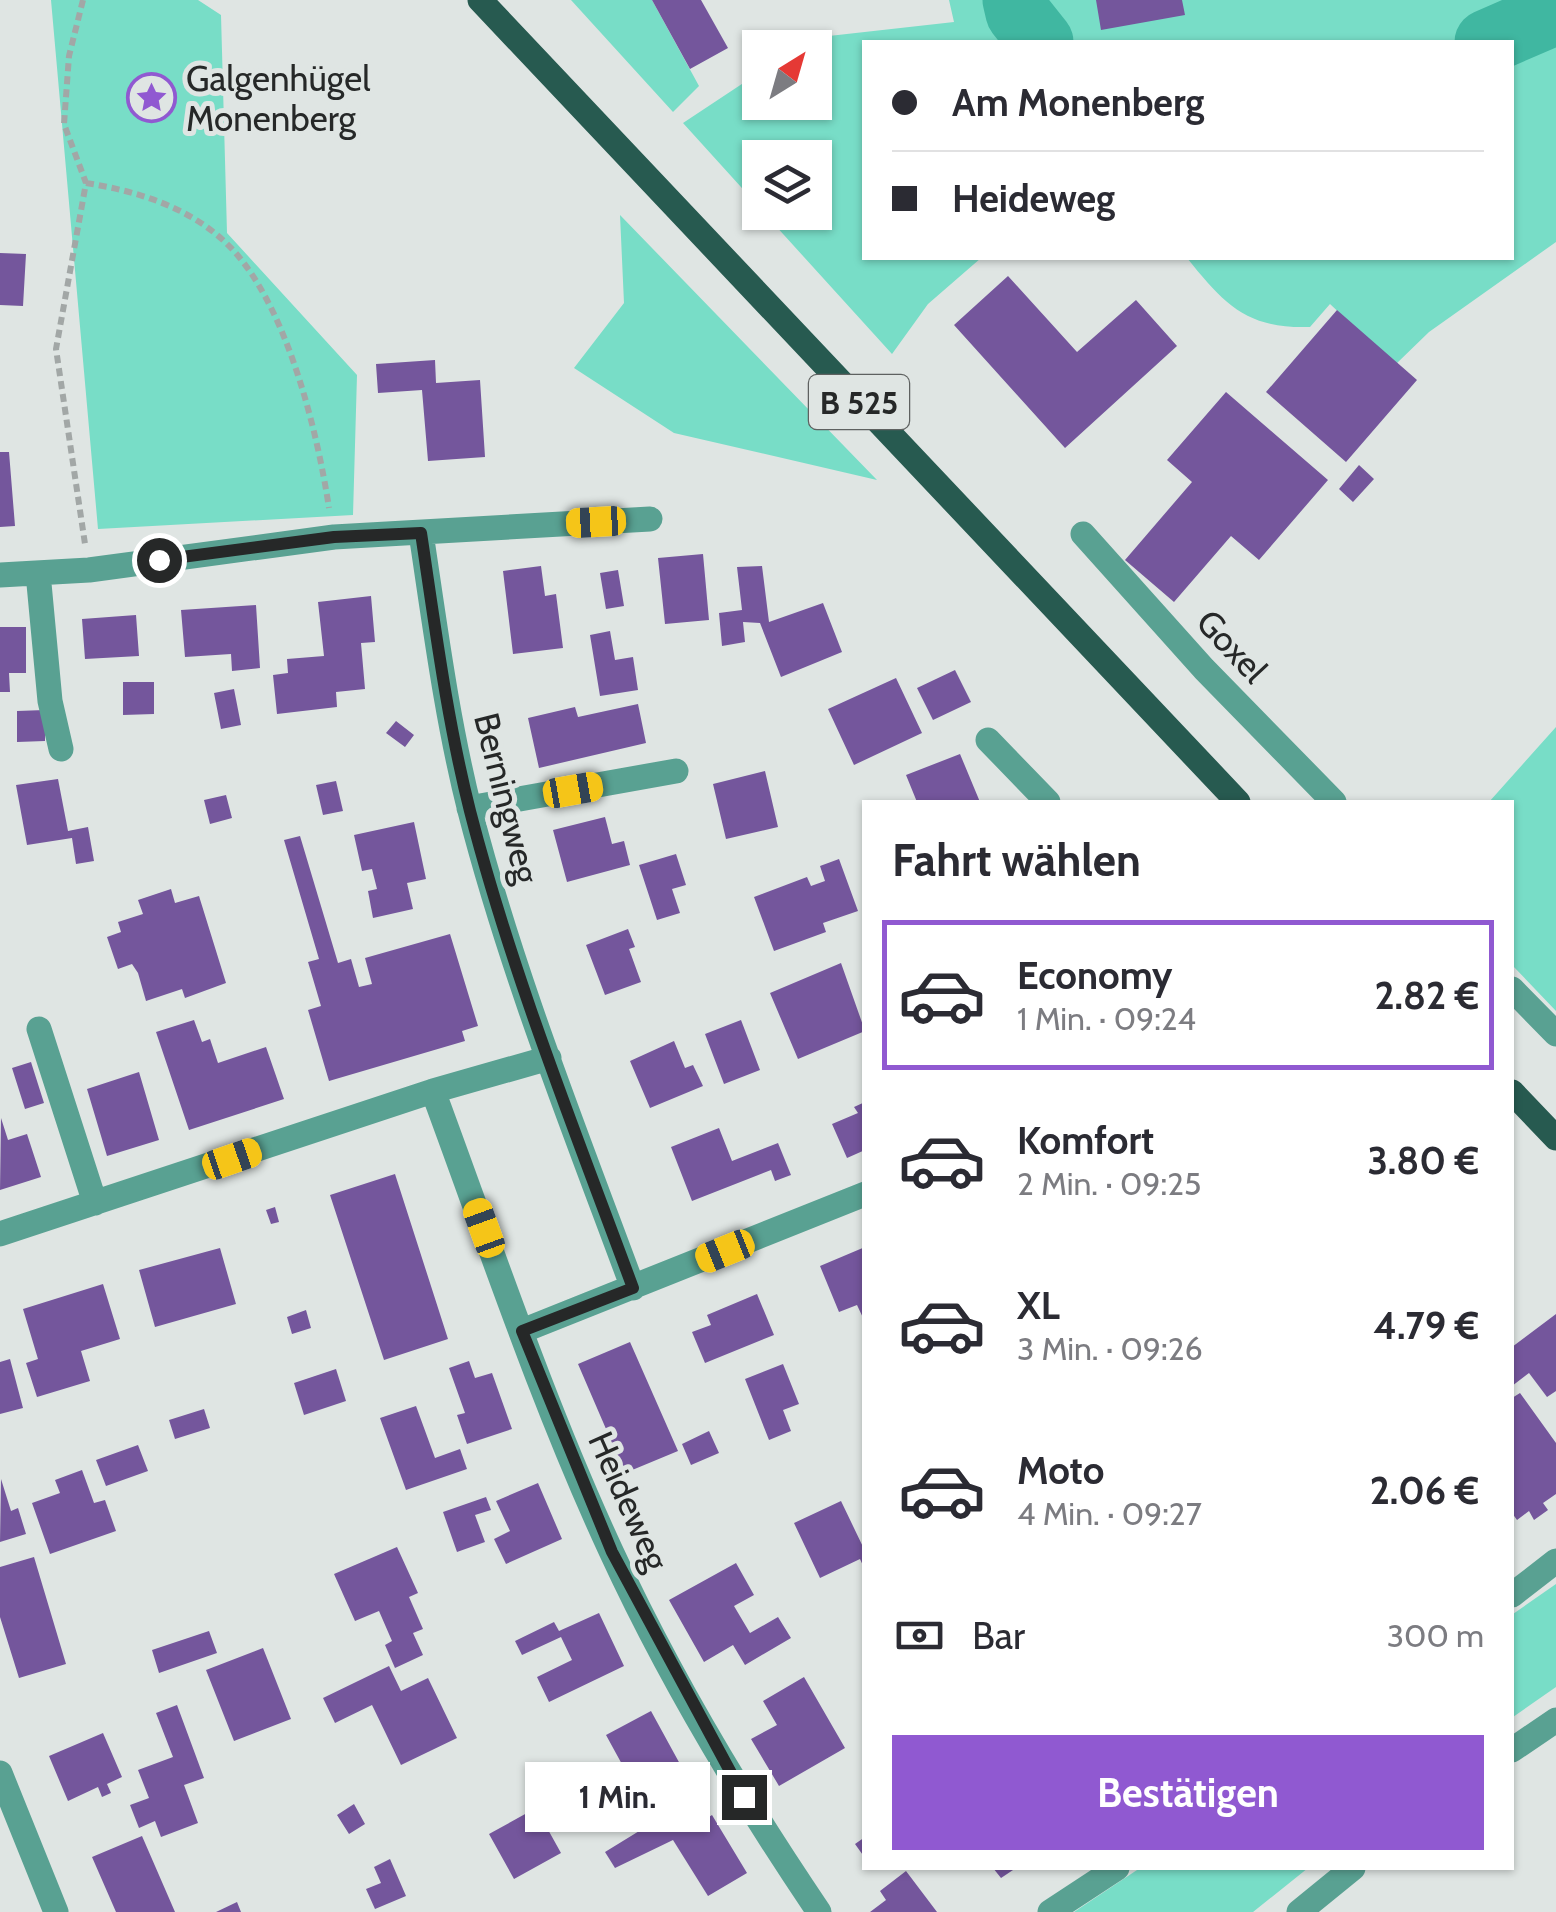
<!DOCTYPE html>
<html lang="de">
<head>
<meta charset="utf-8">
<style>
	body { margin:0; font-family:Cabin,sans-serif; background:#f7f7f7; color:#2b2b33; height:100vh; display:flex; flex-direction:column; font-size:38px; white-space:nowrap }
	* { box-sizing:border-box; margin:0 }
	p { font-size:32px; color:#7c7c81 }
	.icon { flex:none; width:55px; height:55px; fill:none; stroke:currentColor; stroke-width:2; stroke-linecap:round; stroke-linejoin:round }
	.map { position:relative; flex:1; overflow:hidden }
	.sheet { position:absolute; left:862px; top:800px; width:652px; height:1070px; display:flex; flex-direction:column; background:#fff; border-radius:0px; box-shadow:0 2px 8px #0004 }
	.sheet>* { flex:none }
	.guide { position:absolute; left:862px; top:40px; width:652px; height:220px; border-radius:0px; box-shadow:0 2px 8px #0004; display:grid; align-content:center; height:220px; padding:0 30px; background:#fff }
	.needle { width:65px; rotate:37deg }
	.fabs { position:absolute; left:742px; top:30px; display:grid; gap:20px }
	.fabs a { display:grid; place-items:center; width:90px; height:90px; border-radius:0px; background:#fff; box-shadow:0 2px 8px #0004; font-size:50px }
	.end { position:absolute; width:45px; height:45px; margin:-22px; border:12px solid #262828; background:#fff; box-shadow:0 0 0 5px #fff }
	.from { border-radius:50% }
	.bubble { position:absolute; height:70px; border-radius:0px; background:#fff; box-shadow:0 2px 8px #0004; font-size:32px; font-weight:800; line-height:70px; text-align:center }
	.car { position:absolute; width:30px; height:60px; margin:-30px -15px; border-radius:12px; box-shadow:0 0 8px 2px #0007; background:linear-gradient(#f5c518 24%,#345 0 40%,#f5c518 0 76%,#345 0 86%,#f5c518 0) }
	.guide b { display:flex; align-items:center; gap:35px; height:95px; font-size:38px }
	.guide b+b { border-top:2px solid #e1e1e2 }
	.guide i { width:25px; height:25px; background:#2b2b33 }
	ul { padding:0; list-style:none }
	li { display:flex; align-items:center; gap:30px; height:150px; margin:0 20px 15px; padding:0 10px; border:5px solid transparent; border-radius:0px }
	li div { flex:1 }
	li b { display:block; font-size:38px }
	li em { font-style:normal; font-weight:800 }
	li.active { border-color:#9059d1 }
	li>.icon { width:90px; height:90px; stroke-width:1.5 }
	h2 { padding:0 30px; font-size:45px; line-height:120px }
	.pay { display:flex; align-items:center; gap:25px; height:110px; padding:0 30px; font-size:38px }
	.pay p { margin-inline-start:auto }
	.primary-button { display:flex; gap:20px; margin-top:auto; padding:20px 30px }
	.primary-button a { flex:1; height:115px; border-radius:0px; background:#9059d1; color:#fff; font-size:40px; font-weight:800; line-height:115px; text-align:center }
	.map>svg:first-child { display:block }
</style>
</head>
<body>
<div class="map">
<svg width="1556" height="1912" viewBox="0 0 1556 1912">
	<rect width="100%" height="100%" fill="#dfe5e3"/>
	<path fill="#78ddc7" d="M51,0h147l23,15 6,218 130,142 -4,140 -255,14z
		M571,0h81l47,86 -26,26z
		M949,0h607v242l-127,90 -34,33 -65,-61 -20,23c-63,2 -85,-22 -123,-69h325v-216h-647v216h116l-53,46 -36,50 -128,-141 51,-1v-54h-55v50l-77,-85 77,-51v30h55v-54l-18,-1 14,-9 143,-16z
		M620,215l257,265 -203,-47 -100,-65 50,-65z
		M1556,727v284l-43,-45 -1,-164h-23z
		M1556,1584v103l-43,30v-103z
		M1140,1868h168l-55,44h-179z"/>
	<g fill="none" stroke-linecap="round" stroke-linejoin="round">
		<path stroke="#40b7a1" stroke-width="65" d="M1015,0l3,13 23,29
			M1487,42l69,-30"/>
	</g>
	<path fill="#74569c" d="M652,0h49l27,48 -38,21z
		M1096,0h86l3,15 -84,15z
		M0,253l26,1 -3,52 -23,-1z
		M1008,276l69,76 59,-52 41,46 -112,102 -111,-123z
		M1337,310l80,70 -71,82 -80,-70z
		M435,360l1,23 44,-3 5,77 -57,4 -6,-71 -44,3 -2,-29z
		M1226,392l102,88 -69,80 -28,-24 -57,66 -49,-42 67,-78 -25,-22z
		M0,452h9l6,74 -15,1z
		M1359,465l15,14 -21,23 -14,-13z
		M703,554l6,66 -44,4 -7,-66z
		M541,566l4,30 11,-2 7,54 -50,6 -10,-83z
		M762,566l7,56 54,-19 19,49 -61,25 -21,-54 -17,-1 2,20 -23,4 -3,-33 23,-3 -5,-43z
		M618,570l6,36 -18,3 -6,-36z
		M371,596l4,46 -14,1 4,46 -29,3 1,15 -60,7 -4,-39 15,-2 -1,-14 37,-3 -6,-54z
		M256,605l4,63 -28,3 -1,-17 -46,3 -4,-47z
		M136,615l3,41 -54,3 -3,-40z
		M0,627h26v46h-17l1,19h-10z
		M610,631l5,29 18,-3 5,33 -38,6 -10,-61z
		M955,670l16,32 -38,18 -16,-32z
		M896,678l26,55 -68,32 -26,-56z
		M123,682h31v32l-31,1z
		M234,689l7,36 -20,4 -7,-36z
		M638,704l8,39 -107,25 -11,-50 47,-11 3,10z
		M45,710v31l-28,1v-31z
		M396,721l18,14 -9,12 -19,-14z
		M960,754l20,48h-63l-11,-27z
		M765,771l13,56 -52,12 -13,-55z
		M58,779l10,52 20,-4 6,34 -18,3 -4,-26 -45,7 -11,-60z
		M336,781l7,30 -20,4 -7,-30z
		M226,795l6,23 -22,6 -6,-24z
		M605,817l7,27 12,-3 6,24 -63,17 -14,-52z
		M414,822l12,57 -19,4 6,26 -40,9 -5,-27 9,-2 -5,-20 -10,2 -8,-36z
		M300,836l38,127 13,-4 8,28 13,-3 -7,-26 85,-24 28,92 -16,5 3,10 -136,40 -21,-71 13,-4 -13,-44 11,-3 -35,-119z
		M676,854l10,31 -14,4 8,24 -23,7 -18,-55z
		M839,859l19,52 -35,12 3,9 -52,19 -20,-54 53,-20 4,9 14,-5 -5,-15z
		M171,889l4,14 24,-7 27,87 -41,15 -3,-9 -36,12 -8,-28 -6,-9 -14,5 -11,-32 14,-5 -3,-10 25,-8 -5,-14z
		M628,929l7,18 -6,2 12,33 -36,13 -19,-50z
		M841,963l24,68 -67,28 -28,-66z
		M194,1020l8,22 8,-3 8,24 48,-16 18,52 -95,31 -33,-98z
		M741,1020l19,50 -36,14 -19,-50z
		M674,1041l11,27 8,-3 10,21 -53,22 -20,-47z
		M31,1062l13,41 -19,6 -13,-41z
		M139,1072l20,68 -52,16 -20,-67z
		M865,1102v48l-18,8 -15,-34 26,-11 -4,-6z
		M1,1118l7,22 19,-6 14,43 -41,13z
		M719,1128l13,33 46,-18 13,32 -16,6 -4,-11 -79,31 -21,-54z
		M395,1174l53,165 -64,21 -54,-165z
		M275,1207l4,15 -8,2 -5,-14z
		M865,1247v75l-8,-17 -18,7 -19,-46z
		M220,1248l16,56 -81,23 -16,-57z
		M103,1284l17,55 -39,12 9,30 -53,16 -11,-34 12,-4 -15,-50z
		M757,1294l17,41 -69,28 -13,-31 19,-7 -4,-10z
		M306,1310l5,18 -19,6 -5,-17z
		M1556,1314v77l-9,6 -18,-24 -17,13v-39z
		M630,1342l48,109 -53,22 -47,-109z
		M10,1359l13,49 -23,6v-52z
		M469,1361l6,17 17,-5 20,56 -45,15 -10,-29 8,-2 -16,-45z
		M783,1364l16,40 -16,6 8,21 -22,9 -24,-61z
		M336,1369l10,32 -42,14 -10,-32z
		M1520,1393l36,50v51l-13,9 5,7 -14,10 -5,-9 -12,9 -5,-7v-115z
		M416,1406l19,52 25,-9 7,20 -61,21 -26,-72z
		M204,1409l6,19 -35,11 -6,-19z
		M709,1431l10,22 -28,12 -9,-21z
		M138,1445l10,26 -42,15 -10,-26z
		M82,1470l12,33 11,-3 11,31 -66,23 -18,-51 28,-10 -5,-13z
		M1,1479l10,32 7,-3 8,26 -26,8z
		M538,1483l24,56 -56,25 -12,-25 16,-8 -14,-30z
		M486,1497l5,13 -16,5 10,27 -28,10 -14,-40z
		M841,1501l24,50v19l-5,-11 -40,19 -26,-55z
		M397,1547l21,46 -9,4 14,32 -10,4 10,22 -28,13 -10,-23 7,-4 -13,-30 -24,10 -21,-47z
		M34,1557l32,107 -47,14 -19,-61v-50z
		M736,1563l18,32 -20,11 16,27 28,-16 13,21 -46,27 -12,-20 -29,17 -35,-62z
		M599,1613l25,53 -75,36 -12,-25 35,-17 -11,-23 -39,18 -7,-14 39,-19 5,9z
		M209,1631l8,22 -58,20 -7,-23z
		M263,1648l28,71 -57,22 -28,-71z
		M389,1666l12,25 27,-13 29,60 -56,27 -29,-60 -37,18 -12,-25z
		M804,1677l41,71 -66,38 -28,-47 26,-14 -14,-24z
		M177,1705l27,73 -20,7 14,38 -37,14 -6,-16 -16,7 -9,-23 19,-7 -11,-28 35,-13 -17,-44z
		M651,1711l41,75 -45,24 -41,-75z
		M103,1733l19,44 -15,7 4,9 -9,4 -4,-10 -30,14 -19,-45z
		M354,1804l11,20 -16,10 -12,-19z
		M536,1808l25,45 -47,26 -25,-45z
		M675,1809l13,21 24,-15 35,58 -39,23 -35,-56 -58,28 -10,-16z
		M142,1836l33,76h-59l-24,-55z
		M865,1837v21l-10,-14z
		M390,1859l16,37 -31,13 -9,-20 15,-6 -7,-16z
		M993,1868h23l-15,10z
		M906,1871l31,41h-67l16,-12 -6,-9z
		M237,1902l4,10h-25z"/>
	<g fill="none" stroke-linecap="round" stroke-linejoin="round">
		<path stroke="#a2a7a6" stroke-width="6" stroke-dasharray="8 5" stroke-linecap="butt" d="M83,0l-14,56 -5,68 22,59 -30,166 29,195
			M86,183c50,8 100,23 138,58 61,56 93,188 105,267"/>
		<path stroke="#59a192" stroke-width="25" d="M421,533c14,93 26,187 49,278 42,163 105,320 163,477
			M1083,534l121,135 130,133
			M38,573l12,128 11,48
			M0,575l89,-5 245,-33 316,-18
			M988,740l60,62
			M469,808l207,-37
			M1512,989l44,45
			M39,1029l56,174
			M433,1091c57,154 109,311 178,460 58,126 130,246 208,361
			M0,1234l433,-143 116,-33
			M522,1331l343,-137
			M1512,1595l44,-34
			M1512,1750l44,-30
			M0,1773l56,139
			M1050,1912l67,-44
			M1299,1912l54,-44"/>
		<path stroke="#275a50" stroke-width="25" d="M480,0l758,802
			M1512,1092l44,46"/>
	</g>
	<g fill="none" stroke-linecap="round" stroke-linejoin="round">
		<path stroke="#262828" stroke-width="12" d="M159,560l175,-23 87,-4c14,93 26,187 49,278 42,163 105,320 163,477l-111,43 90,221 132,245"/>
	</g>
	<defs>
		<symbol id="sight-ring" viewBox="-11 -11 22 22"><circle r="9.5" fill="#dfe5e3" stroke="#9059d1" stroke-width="1.5"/><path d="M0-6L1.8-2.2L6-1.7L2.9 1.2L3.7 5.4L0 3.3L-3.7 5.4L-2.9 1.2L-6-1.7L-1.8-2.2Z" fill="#9059d1"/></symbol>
	</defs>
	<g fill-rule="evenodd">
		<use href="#sight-ring" x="124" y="70" width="55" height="55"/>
	</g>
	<g text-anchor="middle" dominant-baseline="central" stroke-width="10" stroke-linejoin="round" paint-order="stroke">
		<rect fill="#dfe5e3" stroke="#5e6160" stroke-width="2.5" x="809" y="375" width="100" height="54" rx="8"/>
		<g font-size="32" font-weight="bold" fill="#262828">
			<text x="859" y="402">B 525</text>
		</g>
		<g font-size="35" fill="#262828" stroke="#dfe5e3" text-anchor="start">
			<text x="186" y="78">Galgenhügel<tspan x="186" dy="40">Monenberg</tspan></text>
		</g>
		<g font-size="35" fill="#262828" stroke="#dfe5e3">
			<text transform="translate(1232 646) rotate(47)">Goxel</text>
			<text transform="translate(507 798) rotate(76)">Berningweg</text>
			<text transform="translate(629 1501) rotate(66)">Heideweg</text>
		</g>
	</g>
</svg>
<div class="fabs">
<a><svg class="needle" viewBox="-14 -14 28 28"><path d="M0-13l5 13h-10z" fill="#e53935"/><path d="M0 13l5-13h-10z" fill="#7c7c81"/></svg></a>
<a><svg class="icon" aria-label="layers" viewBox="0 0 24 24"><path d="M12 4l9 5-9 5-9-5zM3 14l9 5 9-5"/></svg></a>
</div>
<i class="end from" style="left:159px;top:560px"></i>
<i class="end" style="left:744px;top:1797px"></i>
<div class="bubble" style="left:525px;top:1762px;width:185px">1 Min.</div>
<i class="car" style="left:596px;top:522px;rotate:267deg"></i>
<i class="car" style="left:573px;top:790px;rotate:80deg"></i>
<i class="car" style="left:232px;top:1159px;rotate:71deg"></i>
<i class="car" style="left:484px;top:1228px;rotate:340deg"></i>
<i class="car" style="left:725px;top:1251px;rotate:248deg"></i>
<div class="guide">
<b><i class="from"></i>Am Monenberg</b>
<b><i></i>Heideweg</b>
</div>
<section class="sheet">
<h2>Fahrt wählen</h2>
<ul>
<li class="active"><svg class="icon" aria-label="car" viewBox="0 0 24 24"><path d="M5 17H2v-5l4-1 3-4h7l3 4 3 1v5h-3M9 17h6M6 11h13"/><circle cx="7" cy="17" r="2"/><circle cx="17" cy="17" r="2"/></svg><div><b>Economy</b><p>1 Min. · 09:24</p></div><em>2.82 €</em></li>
<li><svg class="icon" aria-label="car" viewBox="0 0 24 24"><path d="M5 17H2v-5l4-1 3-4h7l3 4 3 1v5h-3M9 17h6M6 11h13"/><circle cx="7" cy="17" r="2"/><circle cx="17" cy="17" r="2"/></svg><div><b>Komfort</b><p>2 Min. · 09:25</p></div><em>3.80 €</em></li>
<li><svg class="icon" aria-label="car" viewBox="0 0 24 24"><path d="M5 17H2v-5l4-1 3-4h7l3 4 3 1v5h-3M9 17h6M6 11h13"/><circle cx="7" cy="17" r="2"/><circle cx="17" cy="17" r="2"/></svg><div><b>XL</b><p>3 Min. · 09:26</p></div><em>4.79 €</em></li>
<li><svg class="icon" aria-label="car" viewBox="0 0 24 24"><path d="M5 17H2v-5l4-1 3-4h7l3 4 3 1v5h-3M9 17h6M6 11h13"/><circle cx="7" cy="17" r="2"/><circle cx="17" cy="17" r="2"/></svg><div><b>Moto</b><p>4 Min. · 09:27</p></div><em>2.06 €</em></li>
</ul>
<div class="pay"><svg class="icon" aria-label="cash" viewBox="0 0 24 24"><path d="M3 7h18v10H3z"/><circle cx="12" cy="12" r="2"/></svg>Bar<p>300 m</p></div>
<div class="primary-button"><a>Bestätigen</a></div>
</section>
</div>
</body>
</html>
